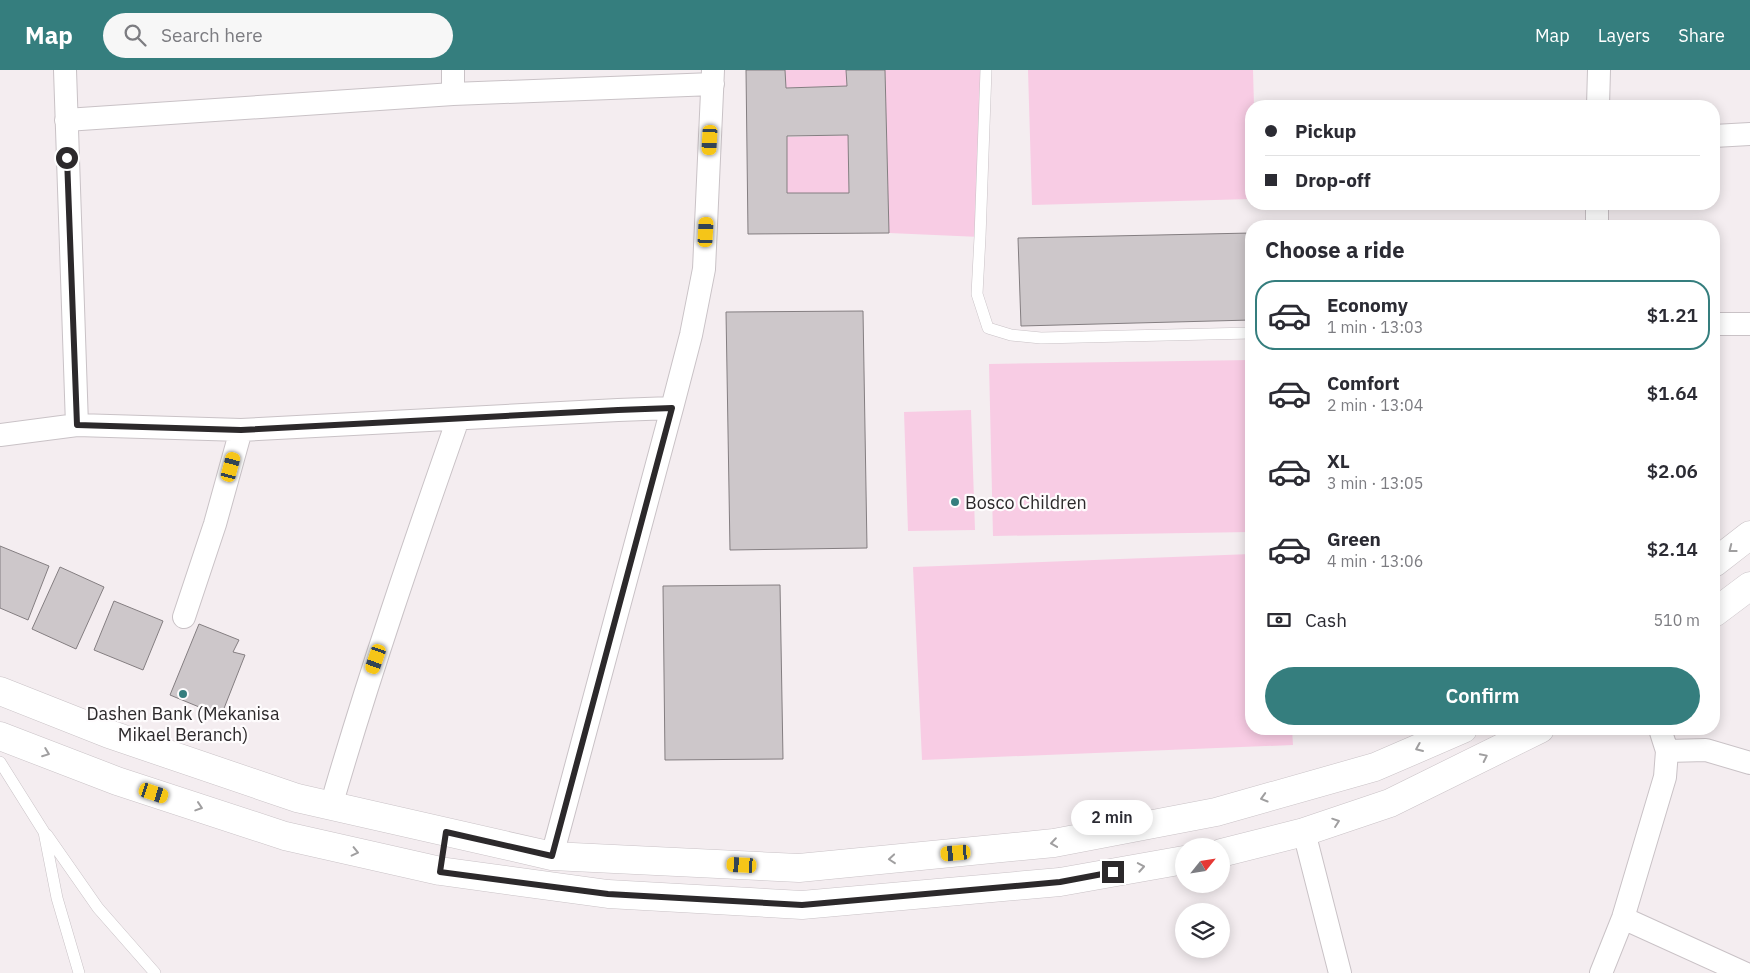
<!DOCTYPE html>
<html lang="en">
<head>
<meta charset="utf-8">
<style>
	body { margin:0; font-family:"IBM Plex Sans",sans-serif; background:#f7f7f7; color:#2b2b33; height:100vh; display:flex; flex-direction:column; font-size:19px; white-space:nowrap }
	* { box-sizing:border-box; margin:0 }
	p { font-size:16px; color:#7c7c81 }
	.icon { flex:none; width:28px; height:28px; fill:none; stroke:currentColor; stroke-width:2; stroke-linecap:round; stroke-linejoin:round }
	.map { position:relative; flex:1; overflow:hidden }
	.drawer { position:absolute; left:1245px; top:150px; width:475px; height:515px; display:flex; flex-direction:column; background:#fff; border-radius:20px; box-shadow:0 2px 12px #0003 }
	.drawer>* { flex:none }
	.top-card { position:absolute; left:1245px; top:30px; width:475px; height:110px; border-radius:20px; box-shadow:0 2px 12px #0003; display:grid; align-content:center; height:110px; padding:0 20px; background:#fff }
	.needle { width:32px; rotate:60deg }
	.tools { position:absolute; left:1175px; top:768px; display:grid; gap:10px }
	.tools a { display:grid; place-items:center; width:55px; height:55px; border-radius:50%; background:#fff; box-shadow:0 2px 12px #0003; font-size:25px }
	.end { position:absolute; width:22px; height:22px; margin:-11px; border:6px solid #2c292b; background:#fff; box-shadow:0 0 0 2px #fff }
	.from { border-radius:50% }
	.bubble { position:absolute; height:35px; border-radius:18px; background:#fff; box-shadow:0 2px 12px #0003; font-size:16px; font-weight:600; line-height:35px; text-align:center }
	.car { position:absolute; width:15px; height:30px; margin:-15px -8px; border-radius:6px; box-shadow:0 0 4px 1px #0007; background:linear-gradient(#f5c518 24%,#345 0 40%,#f5c518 0 76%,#345 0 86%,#f5c518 0) }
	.top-card b { display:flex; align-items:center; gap:18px; height:48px; font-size:19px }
	.top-card b+b { border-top:1px solid #e1e1e2 }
	.top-card i { width:12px; height:12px; background:#2b2b33 }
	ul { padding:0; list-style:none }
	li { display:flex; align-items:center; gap:15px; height:70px; margin:0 10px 8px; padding:0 10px; border:2px solid transparent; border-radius:20px }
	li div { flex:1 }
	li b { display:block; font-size:19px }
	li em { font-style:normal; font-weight:600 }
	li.on { border-color:#357e7e }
	li>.icon { width:45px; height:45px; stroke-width:1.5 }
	h2 { padding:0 20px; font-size:22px; line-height:60px }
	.pay { display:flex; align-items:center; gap:12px; height:55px; padding:0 20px; font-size:19px }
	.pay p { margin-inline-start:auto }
	.action { display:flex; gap:10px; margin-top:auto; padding:10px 20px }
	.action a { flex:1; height:58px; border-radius:30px; background:#357e7e; color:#fff; font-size:20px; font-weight:600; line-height:58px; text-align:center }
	header { display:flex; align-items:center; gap:30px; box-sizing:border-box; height:70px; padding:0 25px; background:#357e7e; color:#fff }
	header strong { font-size:24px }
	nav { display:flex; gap:28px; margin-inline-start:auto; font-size:18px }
	.search { width:350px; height:45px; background:#f7f7f7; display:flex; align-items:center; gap:12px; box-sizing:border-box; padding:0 18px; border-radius:28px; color:#7c7c81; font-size:19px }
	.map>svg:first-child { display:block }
</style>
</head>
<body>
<header>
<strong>Map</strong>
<div class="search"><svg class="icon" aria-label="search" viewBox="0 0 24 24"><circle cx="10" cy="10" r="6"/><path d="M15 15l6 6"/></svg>Search here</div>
<nav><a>Map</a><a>Layers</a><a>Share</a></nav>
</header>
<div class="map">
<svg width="1750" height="903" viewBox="0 0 1750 903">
	<rect width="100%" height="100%" fill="#f4edf0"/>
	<path fill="#f8cce4" d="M785,0h61l1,16 -61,2z
		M885,0h101l-6,167 -91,-4z
		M1028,0h225l1,36h-3v93l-219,6z
		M848,65l1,58h-62v-56z
		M1251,290v172l-258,4 -4,-172z
		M971,340l4,120 -67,1 -4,-119z
		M1251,484v175h41l1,16 -371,15 -9,-193z"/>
	<path fill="#cdc7ca" stroke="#847e81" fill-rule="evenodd" d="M746,0h39l1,18 61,-2 -1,-16h39l4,163 -141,1zM848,65l1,58h-62v-57z
		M1251,163v87l-230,6 -3,-88z
		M863,241l4,237 -137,2 -4,-238z
		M0,476l49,20 -21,54 -28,-12z
		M60,497l44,20 -28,62 -44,-20z
		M780,515l3,174 -118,1 -2,-174z
		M114,531l49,20 -20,49 -49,-20z
		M199,554l40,16 -6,12 12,3 -24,61 -51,-21z"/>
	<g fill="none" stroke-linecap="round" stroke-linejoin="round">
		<defs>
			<path id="service" d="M986,0l-6,167 -3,57 11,34 23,7 30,3 210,-5
				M0,692l44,70 13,66 22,75
				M47,765l51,73 57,65"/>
			<path id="minor" d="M65,0l12,355
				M453,0v24
				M1598,36l1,-36
				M66,50l387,-26 260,-10
				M1714,66l36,-2
				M1597,156v-22
				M1714,254h36
				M0,365l77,-10 164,5 377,-20 54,-2 19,-73 13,-66 9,-199
				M184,547l31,-93 26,-94
				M1667,681l39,-1 44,13
				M331,736c38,-131 82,-259 127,-387
				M1304,762l36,141
				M552,786l120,-448
				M1623,848l121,55
				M1601,903l22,-55 42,-141 2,-26 -7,-22"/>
			<path id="primary" d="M1714,493l36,-28
				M1714,543l36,-27
				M0,621l109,43 188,64 255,58 247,12 255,-25 162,-31 159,-45 88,-38
				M0,666l117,45 168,55 155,35 168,23 194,11 258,-23 124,-22
				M1221,783l83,-21 86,-29 150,-74"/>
		</defs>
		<use href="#service" stroke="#c9c2c6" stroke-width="12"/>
		<use href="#minor" stroke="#c9c2c6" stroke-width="24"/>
		<use href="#primary" stroke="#c9c2c6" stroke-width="29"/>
		<use href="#service" stroke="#fff" stroke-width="11"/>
		<use href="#minor" stroke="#fff" stroke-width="22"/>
		<use href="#primary" stroke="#fff" stroke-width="28"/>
	</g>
	<defs><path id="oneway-chevron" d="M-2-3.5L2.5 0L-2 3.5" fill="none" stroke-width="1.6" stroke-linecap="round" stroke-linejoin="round" transform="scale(1.25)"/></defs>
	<g stroke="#a09fa0">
		<use href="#oneway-chevron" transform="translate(1732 479) rotate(142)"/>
		<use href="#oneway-chevron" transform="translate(1419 678) rotate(157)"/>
		<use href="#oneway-chevron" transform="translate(46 683) rotate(21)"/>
		<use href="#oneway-chevron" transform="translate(1484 687) rotate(-26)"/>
		<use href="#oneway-chevron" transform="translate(1264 728) rotate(164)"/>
		<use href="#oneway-chevron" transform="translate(199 737) rotate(18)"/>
		<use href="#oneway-chevron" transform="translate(1336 752) rotate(-19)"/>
		<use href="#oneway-chevron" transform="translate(1054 773) rotate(172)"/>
		<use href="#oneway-chevron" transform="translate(355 782) rotate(13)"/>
		<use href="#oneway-chevron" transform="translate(892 789) rotate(175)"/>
		<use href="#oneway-chevron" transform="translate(1141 797) rotate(-10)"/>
	</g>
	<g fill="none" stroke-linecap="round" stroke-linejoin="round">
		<path stroke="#2c292b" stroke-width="6" d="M67,88l10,267 164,5 377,-20 54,-2 -120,448 -106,-24 -6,40 168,22 194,11 258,-23 53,-10"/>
	</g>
	<g fill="#357e7e" stroke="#fefcfd" stroke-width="2">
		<circle cx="955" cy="432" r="5"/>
		<circle cx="183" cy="624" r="5"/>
	</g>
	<g text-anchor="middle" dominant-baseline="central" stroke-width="4.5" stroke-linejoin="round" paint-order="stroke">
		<g font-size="18" fill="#2c292b" stroke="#fefcfd" text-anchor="start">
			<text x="965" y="432">Bosco Children</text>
			<text x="183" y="643" text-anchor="middle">Dashen Bank (Mekanisa<tspan x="183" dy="21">Mikael Beranch)</tspan></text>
		</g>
	</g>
</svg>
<div class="tools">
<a><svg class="needle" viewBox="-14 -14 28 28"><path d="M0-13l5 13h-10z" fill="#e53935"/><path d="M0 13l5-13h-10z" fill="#7c7c81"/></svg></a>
<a><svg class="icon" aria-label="layers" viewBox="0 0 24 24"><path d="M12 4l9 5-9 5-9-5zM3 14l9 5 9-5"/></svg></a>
</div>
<i class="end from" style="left:67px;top:88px"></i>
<i class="end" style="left:1113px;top:802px"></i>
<div class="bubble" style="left:1071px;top:730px;width:82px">2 min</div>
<i class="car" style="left:710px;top:70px;rotate:183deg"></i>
<i class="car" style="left:706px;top:162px;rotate:3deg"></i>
<i class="car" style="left:231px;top:397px;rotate:15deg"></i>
<i class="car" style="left:376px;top:589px;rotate:199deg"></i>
<i class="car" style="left:154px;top:723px;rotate:108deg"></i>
<i class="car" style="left:956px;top:783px;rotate:265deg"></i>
<i class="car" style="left:742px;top:795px;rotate:273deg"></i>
<div class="top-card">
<b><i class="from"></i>Pickup</b>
<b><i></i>Drop-off</b>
</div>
<section class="drawer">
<h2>Choose a ride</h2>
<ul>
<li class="on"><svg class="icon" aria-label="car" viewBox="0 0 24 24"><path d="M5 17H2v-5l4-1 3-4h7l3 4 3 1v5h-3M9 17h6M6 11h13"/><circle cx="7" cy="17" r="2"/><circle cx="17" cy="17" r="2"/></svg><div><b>Economy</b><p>1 min · 13:03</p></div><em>$1.21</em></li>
<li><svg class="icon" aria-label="car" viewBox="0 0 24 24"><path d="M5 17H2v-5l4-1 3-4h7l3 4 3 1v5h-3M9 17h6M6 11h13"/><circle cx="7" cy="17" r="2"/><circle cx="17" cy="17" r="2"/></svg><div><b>Comfort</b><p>2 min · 13:04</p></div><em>$1.64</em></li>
<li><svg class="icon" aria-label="car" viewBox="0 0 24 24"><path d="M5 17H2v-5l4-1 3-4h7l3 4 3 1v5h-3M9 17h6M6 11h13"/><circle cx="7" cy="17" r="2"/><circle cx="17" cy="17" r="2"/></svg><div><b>XL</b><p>3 min · 13:05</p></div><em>$2.06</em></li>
<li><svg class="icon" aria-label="car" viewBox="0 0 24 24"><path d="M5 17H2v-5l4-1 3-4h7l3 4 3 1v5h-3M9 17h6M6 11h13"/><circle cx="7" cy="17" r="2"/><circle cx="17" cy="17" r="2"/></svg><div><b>Green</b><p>4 min · 13:06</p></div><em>$2.14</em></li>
</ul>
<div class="pay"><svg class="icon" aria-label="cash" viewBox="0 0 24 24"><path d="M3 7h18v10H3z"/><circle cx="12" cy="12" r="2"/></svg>Cash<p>510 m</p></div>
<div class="action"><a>Confirm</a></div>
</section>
</div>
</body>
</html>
